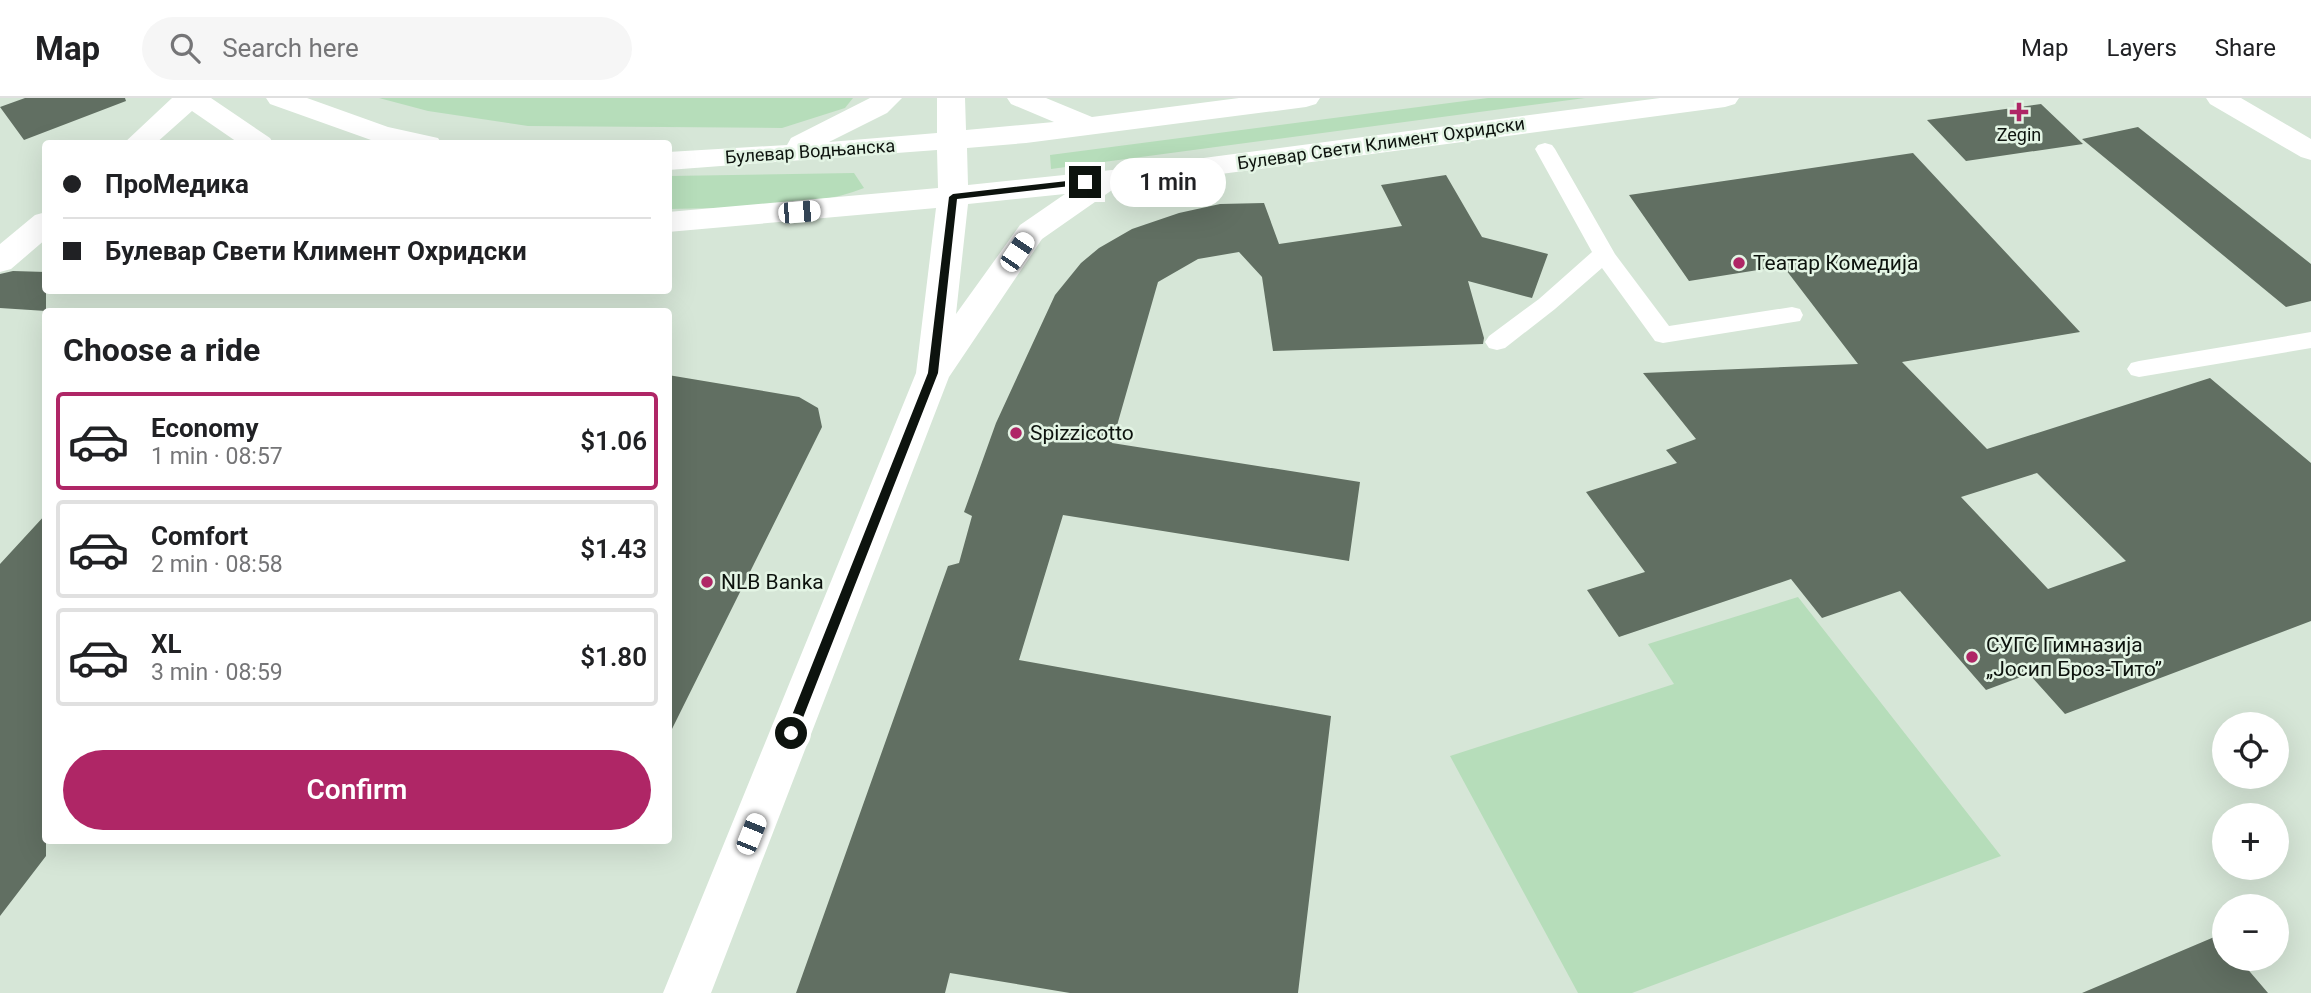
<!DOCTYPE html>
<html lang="en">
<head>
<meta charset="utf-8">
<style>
	body { margin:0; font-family:Roboto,sans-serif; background:#f6f6f6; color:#202124; height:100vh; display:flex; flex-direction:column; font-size:26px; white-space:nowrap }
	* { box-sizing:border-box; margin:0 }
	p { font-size:23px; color:#757577 }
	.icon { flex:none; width:38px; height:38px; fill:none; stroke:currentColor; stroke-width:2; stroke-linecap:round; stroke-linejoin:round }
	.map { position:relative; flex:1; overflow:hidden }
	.sheet { position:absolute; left:42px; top:210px; width:630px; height:536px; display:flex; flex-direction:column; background:#fff; border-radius:7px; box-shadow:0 7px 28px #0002 }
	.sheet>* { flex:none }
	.guide { position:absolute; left:42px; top:42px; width:630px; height:154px; border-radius:7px; box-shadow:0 7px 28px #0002; display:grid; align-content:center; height:154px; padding:0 21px; background:#fff }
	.fabs { position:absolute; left:2212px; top:614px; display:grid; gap:14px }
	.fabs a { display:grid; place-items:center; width:77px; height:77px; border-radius:50%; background:#fff; box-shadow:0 7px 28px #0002; font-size:35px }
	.end { position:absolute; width:32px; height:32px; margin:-16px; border:9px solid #0d130e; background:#fff; box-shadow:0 0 0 4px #fff }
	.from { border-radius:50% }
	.bubble { position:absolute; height:49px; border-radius:24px; background:#fff; box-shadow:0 7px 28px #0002; font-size:23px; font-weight:600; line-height:49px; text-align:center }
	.car { position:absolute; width:21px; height:42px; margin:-21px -10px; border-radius:9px; box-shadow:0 0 5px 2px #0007; background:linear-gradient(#fff 24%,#345 0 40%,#fff 0 76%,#345 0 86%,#fff 0) }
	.guide b { display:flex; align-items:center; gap:24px; height:66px; font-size:26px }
	.guide b+b { border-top:2px solid #e0e0e0 }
	.guide i { width:18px; height:18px; background:#202124 }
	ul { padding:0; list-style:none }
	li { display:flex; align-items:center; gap:21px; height:98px; margin:0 14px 10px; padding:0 7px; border:4px solid #e0e0e0; border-radius:7px }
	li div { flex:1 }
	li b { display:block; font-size:26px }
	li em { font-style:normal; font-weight:600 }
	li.current { border-color:#af2666 }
	li>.icon { width:63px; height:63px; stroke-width:1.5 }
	h2 { padding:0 21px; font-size:32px; line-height:84px }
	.cta { display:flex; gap:14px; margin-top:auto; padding:14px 21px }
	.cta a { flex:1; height:80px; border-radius:42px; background:#af2666; color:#fff; font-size:28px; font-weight:600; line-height:80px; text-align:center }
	header { display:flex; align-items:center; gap:42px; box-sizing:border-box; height:98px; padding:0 35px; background:#fff; border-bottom:2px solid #e0e0e0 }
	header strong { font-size:33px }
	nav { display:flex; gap:38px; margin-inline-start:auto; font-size:24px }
	.search { width:490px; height:63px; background:#f6f6f6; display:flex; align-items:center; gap:18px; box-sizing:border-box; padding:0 24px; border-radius:38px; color:#757577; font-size:26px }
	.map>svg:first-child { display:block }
</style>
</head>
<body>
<header>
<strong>Map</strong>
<div class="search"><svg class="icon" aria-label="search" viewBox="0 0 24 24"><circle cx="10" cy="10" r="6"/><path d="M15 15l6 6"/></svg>Search here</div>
<nav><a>Map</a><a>Layers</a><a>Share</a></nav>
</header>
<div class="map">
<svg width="2311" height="895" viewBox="0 0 2311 895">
	<rect width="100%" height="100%" fill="#d6e6d7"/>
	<path fill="#b6ddba" d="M379,0h474l-8,10 -63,20 -254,-2 -100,-15z
		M1488,0h97l-534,71 -1,-14z
		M854,75l10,15c-54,22 -137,19 -195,21v-33z
		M1798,499l203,259 -369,137h-54l-128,-237 224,-72 -26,-40z"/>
	<path fill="#616f62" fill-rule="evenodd" d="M25,0h100l1,3 -102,39 -24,-33z
		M2041,6l42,40 -117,17 -39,-41z
		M2138,29l173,137v37l-25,6 -204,-168z
		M1913,55l167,179 -178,30 85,87 223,-71 101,85v158l-246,93 -36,-40 -43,16 -86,-99 -78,27 -31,-39 -172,58 -32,-47 58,-18 -59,-80 91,-29 -11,-13 30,-11 -53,-66 215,-9 -75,-98 -94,15 -60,-86zM2037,375l89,88 -78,28 -87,-92z
		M1446,77l36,62 66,17 -16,44 -64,-17 16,57 -1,6 -210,7 -11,-74 -23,-25 -41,7 -40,23 -46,161 248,39 -11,79 -286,-46 -44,145 312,56 -33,277h-228l-120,-20 -5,20h-149l152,-427 11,-3 13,-47 -8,-4 32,-89 59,-128 26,-32 18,-15 33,-19 47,-16 41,-9 44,-1 15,41 123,-18 -21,-41z
		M13,173l33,1v39l-46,-3v-34z
		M668,277l131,22 19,11 4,19 -154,310z
		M46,416v342l-46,60v-352z
		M2219,837l5,7v17h15l29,34h-186z"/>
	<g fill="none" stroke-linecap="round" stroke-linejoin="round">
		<path fill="#fff" fill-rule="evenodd" d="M1545,45l7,2 3,4 60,105 54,72 123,-19 8,2 3,6 -3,6 -137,22 -8,-2 -53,-73 -47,41 -50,39 -8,2 -8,-2 -4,-6 4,-6 50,-37 53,-47 -57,-103 3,-4z
			M2311,234v16l-172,29 -8,-2 -4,-6 4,-6 8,-2z"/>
		<path fill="#fff" fill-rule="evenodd" d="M172,0h39l59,40 4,6h-34l-48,-33 -37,33h-32z
			M266,0h41l81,29 50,11 4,6h-58l-13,-4 -101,-36z
			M870,0h32l-15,15 -58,29 108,-9v-35h28l1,32 88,-8 -43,-18 -4,-6h39l46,19 147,-19h81l-4,6 -10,3 -280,36 -59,5 1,37 144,-15 548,-72h79l-4,6 -10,3 -610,81 -73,51 -93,138 -238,616h-48l253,-620 20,-165 -268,24v-20l270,-24 -1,-38 -269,20v-18l119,-7 4,-7zM1065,96l-45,31 -64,89 12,-110z
			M2206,0h35l70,41v21l-10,-3 -91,-53z
			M46,114v27l-35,30 -11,3v-28l35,-29z"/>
	</g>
	<path fill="#0d130e" d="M1085,81l4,3 -1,2 -131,15 -19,174 -141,360 -6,5 -4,-1 -2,-4 143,-360 21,-176 4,-3z"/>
	<g fill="#af2666" stroke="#e3f4e4" stroke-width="2.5">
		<path d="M2015.5 3.5h7v7h7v7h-7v7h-7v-7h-7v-7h7z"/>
		<circle cx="1739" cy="165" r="7"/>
		<circle cx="1016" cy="335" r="7"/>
		<circle cx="707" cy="484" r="7"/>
		<circle cx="1972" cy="559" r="7"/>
	</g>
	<g text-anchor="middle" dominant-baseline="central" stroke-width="5" stroke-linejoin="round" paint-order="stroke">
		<g font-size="18" fill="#0d130e" stroke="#e3f4e4">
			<text x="2019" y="36">Zegin</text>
		</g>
		<g font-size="18" fill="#0d130e" stroke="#e3f4e4">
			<text transform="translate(1381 45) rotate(-8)">Булевар Свети Климент Охридски</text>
			<text transform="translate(810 53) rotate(-4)">Булевар Водњанска</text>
		</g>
		<g font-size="21" fill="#0d130e" stroke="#e3f4e4" text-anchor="start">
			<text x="1753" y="165">Театар Комедија</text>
			<text x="1030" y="335">Spizzicotto</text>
			<text x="721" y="484">NLB Banka</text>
			<text x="1986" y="547">СУГС Гимназија<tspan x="1986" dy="24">„Јосип Броз-Тито”</tspan></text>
		</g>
	</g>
</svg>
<div class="fabs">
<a><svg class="icon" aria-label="locate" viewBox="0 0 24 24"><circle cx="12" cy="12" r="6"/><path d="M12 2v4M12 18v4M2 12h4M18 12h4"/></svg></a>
<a>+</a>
<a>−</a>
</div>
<i class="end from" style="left:791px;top:635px"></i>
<i class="end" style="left:1085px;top:84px"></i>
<div class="bubble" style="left:1110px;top:60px;width:116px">1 min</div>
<i class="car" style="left:799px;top:114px;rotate:85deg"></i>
<i class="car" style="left:1017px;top:154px;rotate:34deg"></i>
<i class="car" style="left:751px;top:736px;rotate:22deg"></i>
<div class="guide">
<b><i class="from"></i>ПроМедика</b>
<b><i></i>Булевар Свети Климент Охридски</b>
</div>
<section class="sheet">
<h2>Choose a ride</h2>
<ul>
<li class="current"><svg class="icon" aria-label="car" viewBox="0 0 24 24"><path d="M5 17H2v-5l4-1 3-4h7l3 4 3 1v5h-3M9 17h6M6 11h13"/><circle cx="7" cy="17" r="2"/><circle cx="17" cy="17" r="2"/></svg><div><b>Economy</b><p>1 min · 08:57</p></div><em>$1.06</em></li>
<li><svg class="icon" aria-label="car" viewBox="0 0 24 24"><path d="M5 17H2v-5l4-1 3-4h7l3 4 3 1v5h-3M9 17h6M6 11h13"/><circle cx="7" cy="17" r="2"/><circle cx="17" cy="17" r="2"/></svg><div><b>Comfort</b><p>2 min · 08:58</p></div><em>$1.43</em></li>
<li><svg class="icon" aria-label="car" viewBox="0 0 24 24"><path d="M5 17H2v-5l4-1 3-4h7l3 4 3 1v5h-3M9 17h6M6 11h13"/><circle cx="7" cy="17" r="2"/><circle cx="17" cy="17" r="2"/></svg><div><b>XL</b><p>3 min · 08:59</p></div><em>$1.80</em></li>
</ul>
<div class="cta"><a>Confirm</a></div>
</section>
</div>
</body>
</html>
